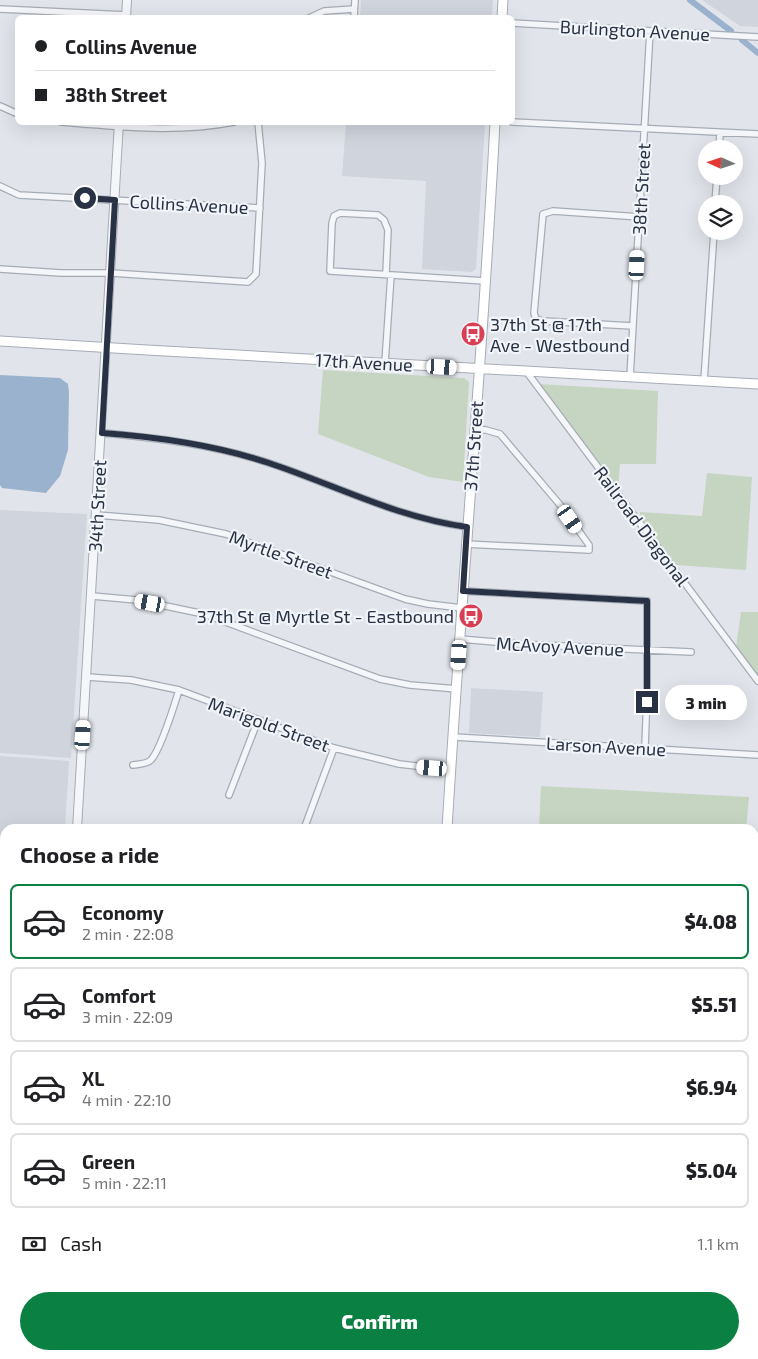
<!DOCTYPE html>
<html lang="en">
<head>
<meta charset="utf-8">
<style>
	body { margin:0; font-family:"Exo 2",sans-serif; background:#f6f6f6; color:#202124; height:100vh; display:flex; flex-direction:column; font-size:19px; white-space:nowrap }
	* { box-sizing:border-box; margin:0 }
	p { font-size:16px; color:#757577 }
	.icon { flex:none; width:28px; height:28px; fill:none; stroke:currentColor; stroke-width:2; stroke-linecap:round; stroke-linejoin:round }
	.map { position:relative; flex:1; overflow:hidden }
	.details { position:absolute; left:0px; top:824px; width:759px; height:536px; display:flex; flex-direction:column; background:#fff; border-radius:15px 15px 0 0; box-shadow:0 5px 20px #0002 }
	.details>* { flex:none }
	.top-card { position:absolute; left:15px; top:15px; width:500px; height:110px; border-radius:8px; box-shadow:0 5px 20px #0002; display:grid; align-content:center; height:110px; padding:0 20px; background:#fff }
	.needle { width:32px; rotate:273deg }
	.fabs { position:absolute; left:698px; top:140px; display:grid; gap:10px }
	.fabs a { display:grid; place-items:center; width:45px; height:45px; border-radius:50%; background:#fff; box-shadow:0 5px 20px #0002; font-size:25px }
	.end { position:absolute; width:22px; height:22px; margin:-11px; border:6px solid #283244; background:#fff; box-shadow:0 0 0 2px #fff }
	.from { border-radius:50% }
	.bubble { position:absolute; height:35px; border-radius:18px; background:#fff; box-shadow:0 5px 20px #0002; font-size:16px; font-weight:800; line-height:35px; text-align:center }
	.car { position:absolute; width:15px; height:30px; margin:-15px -8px; border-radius:6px; box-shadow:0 0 4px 1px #0007; background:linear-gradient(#fff 24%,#345 0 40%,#fff 0 76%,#345 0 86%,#fff 0) }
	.top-card b { display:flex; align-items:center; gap:18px; height:48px; font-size:19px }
	.top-card b+b { border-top:1px solid #e0e0e0 }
	.top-card i { width:12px; height:12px; background:#202124 }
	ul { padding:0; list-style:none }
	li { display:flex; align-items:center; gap:15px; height:75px; margin:0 10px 8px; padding:0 10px; border:2px solid #e0e0e0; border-radius:8px }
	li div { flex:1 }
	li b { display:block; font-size:19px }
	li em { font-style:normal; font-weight:800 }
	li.selected { border-color:#0b8043 }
	li>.icon { width:45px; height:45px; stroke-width:1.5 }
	h2 { padding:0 20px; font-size:22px; line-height:60px }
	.pay { display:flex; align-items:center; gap:12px; height:55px; padding:0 20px; font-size:19px }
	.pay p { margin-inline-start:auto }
	.primary-button { display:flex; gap:10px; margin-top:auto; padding:10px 20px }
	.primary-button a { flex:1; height:58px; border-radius:30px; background:#0b8043; color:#fff; font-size:20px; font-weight:800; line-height:58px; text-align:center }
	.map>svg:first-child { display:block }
</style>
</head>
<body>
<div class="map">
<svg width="758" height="1359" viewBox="0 0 758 1359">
	<rect width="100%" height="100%" fill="#e1e5eb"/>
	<path fill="#cfd4dd" d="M361,0h132l-1,17h-132z
		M702,0h56v27l-18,-1z
		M346,123h139l-9,146 -4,3 -50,-3 4,-88 -84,-5z
		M0,510l87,4 -16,244 -71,-5z
		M471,688l72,4 -3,45 -71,-4z
		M0,756l69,5 -4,68h-60v243l-5,-1z
		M433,1355h135v4h-99z"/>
	<path fill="#c6d5c1" d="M323,370l141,8 5,4 -6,100 -34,-5 -111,-43z
		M539,384l119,7 -2,73h-36l-2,25z
		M707,473l45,4 -6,93 -70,-5 -36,-48v-5l62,4z
		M741,612h17v63l-22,-28z
		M541,786l208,11 -3,32h-207z
		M0,1095h5v74h-5z
		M754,1138h4v173h-4z
		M0,1185h5v165h-5z"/>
	<path fill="#9ab2cd" d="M0,375l60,3 8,6 1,8 -1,58 -8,26 -14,17 -44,-5 -2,-3z"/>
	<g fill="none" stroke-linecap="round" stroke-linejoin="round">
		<path stroke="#9ab2cd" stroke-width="6" d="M690,0l41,31
			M742,40l16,13"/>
		<defs>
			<path id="minor" d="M0,9l126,6
				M309,18l15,-7 30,-2
				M354,18l1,-18
				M512,23l246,14
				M0,106l18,8
				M61,122c58,5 116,11 173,0
				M512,122l246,12
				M719,149l1,-16
				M0,186l19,9 241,13
				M715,204l2,-28
				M0,269l61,4h50l137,9 8,-8 6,-111 -4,-41
				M386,274l2,-44 -4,-10 -6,-5 -38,-2 -6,3 -2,7 -2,48 155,10
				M633,326l-90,-5 -7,-2 -2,-6 9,-99 10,-3 87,6
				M385,363l6,-88
				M526,371l232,310
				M630,377l20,-346
				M704,381l10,-150
				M102,433c57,5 113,12 167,30 66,22 129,55 198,64
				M97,515l62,5 67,14 179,65 23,5 34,4
				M466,544l123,6v-5l-28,-39 -61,-72 -14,-4 -11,-1
				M463,591l184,10v93l-2,53
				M92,596l45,4 67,14 176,65 30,6 47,4
				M460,639l58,5 173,8
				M87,677l44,3 48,10 155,58 65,16 52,6
				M454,737l304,18
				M133,765c6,-1 14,-1 18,-5 10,-11 23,-54 28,-70
				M229,795l29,-75
				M304,829l30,-81
				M754,916h4
				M754,1347h4
				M329,1359l1,-4
				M617,1359l3,-4
				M751,1359l1,-4"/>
			<path id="tertiary" d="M126,18l1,-18
				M77,829l42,-707
				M0,1358l196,-1 54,2"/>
			<path id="secondary" d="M502,18l1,-18
				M0,341l147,9 611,34
				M447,829c14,-236 36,-471 48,-707
				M0,1084h5
				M754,1118h4
				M754,1129h4
				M413,1359v-4
				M425,1359v-4"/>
		</defs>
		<use href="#minor" stroke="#a6acb6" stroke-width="8"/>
		<use href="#tertiary" stroke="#a6acb6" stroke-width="10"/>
		<use href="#secondary" stroke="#a6acb6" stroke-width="11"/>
		<use href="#minor" stroke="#f4f6f9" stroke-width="5.5"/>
		<use href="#tertiary" stroke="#f4f6f9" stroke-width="8"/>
		<use href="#secondary" stroke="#fff" stroke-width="9"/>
	</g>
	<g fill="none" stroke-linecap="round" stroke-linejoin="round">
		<path stroke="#283244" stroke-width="6" d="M85,198l30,2 -13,233c57,4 113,12 167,30 66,22 129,55 198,64l-4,64 184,10v101"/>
	</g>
	<defs>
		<symbol id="bus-disc" viewBox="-11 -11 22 22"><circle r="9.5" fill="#d83e54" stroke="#f1f4f8"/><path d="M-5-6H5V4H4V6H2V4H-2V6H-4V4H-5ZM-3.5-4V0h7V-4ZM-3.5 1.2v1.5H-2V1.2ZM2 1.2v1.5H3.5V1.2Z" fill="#fff"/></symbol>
	</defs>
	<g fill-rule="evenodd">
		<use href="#bus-disc" x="459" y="320" width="28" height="28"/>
		<use href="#bus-disc" x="457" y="602" width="28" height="28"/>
	</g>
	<g text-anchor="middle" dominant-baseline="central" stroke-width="4.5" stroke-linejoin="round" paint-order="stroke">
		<g font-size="18" fill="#283244" stroke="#f1f4f8">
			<text transform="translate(635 30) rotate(3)">Burlington Avenue</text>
			<text transform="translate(641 189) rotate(-87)">38th Street</text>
			<text transform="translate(189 204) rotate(3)">Collins Avenue</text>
			<text transform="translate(364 362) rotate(3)">17th Avenue</text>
			<text transform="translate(473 446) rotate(-86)">37th Street</text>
			<text transform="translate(97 506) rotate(-87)">34th Street</text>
			<text transform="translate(642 526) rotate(53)">Railroad Diagonal</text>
			<text transform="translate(281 554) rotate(20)">Myrtle Street</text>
			<text transform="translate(560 646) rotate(3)">McAvoy Avenue</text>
			<text transform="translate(269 724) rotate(20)">Marigold Street</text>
			<text transform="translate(606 746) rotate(3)">Larson Avenue</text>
		</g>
		<g font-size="18" fill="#283244" stroke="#f1f4f8" text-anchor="start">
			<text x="490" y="324">37th St @ 17th<tspan x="490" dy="21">Ave - Westbound</tspan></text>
			<text x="454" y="616" text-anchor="end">37th St @ Myrtle St - Eastbound</text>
		</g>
	</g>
</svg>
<div class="fabs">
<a><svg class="needle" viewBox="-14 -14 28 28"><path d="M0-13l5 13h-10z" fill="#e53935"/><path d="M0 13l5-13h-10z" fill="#757577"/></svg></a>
<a><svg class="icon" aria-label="layers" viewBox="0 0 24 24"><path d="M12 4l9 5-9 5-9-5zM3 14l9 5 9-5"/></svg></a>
</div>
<i class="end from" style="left:85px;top:198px"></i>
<i class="end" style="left:647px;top:702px"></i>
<div class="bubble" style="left:665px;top:685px;width:82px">3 min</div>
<i class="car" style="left:637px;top:265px;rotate:3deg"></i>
<i class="car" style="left:442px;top:367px;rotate:93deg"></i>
<i class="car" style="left:570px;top:519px;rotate:145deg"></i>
<i class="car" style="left:150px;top:603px;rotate:280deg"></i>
<i class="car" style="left:459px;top:655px;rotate:184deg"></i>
<i class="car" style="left:83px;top:735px;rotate:4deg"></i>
<i class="car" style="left:432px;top:768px;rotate:275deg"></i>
<div class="top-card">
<b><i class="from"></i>Collins Avenue</b>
<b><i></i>38th Street</b>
</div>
<section class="details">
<h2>Choose a ride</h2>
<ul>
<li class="selected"><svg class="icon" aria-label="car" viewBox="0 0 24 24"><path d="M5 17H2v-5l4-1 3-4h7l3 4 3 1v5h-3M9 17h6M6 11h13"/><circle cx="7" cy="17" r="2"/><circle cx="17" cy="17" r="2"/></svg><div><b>Economy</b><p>2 min · 22:08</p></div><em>$4.08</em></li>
<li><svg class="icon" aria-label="car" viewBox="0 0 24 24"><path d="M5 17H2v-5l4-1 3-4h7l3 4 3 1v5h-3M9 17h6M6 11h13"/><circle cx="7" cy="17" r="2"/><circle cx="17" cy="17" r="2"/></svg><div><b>Comfort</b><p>3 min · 22:09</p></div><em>$5.51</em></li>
<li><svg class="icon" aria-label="car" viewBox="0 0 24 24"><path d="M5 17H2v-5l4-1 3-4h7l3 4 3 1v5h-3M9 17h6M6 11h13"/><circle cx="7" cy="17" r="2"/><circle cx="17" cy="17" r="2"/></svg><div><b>XL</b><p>4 min · 22:10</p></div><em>$6.94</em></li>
<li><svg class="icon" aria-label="car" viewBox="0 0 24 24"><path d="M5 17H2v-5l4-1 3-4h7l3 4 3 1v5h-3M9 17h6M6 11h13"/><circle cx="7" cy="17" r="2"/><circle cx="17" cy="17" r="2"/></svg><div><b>Green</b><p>5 min · 22:11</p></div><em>$5.04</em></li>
</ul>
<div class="pay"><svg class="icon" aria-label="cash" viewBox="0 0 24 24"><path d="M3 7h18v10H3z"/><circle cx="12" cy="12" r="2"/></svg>Cash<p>1.1 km</p></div>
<div class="primary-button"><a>Confirm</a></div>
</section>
</div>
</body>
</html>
